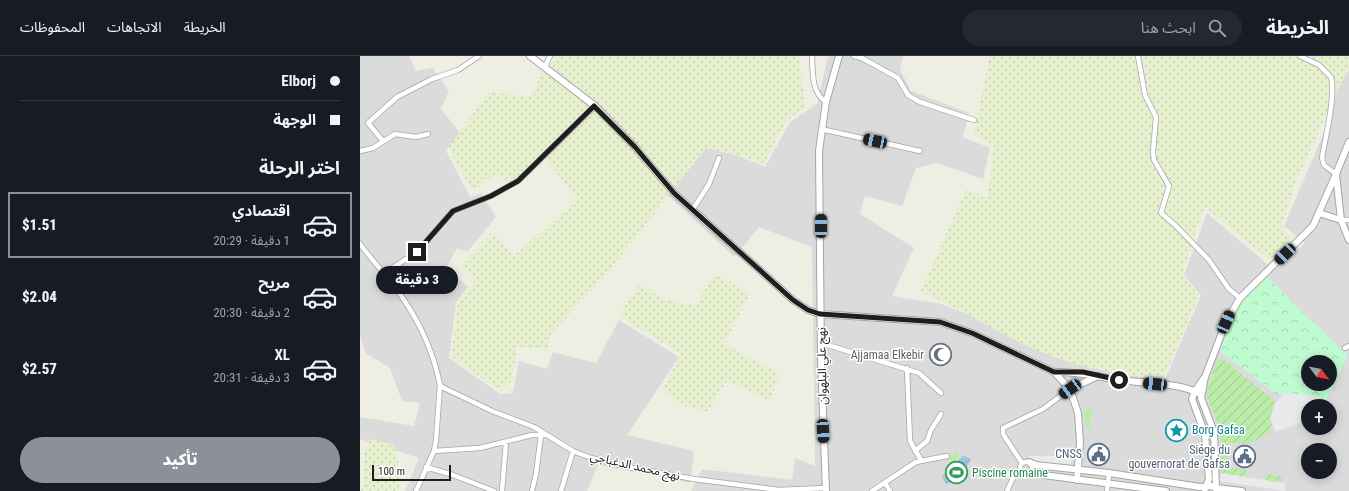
<!DOCTYPE html>
<html lang="ar">
<head>
<meta charset="utf-8">
<style>
	body { margin:0; font-family:"Roboto Condensed","Noto Sans Arabic",sans-serif; background:#242831; color:#f1f3f6; direction:rtl; height:100vh; display:flex; flex-direction:column; font-size:15px; white-space:nowrap }
	* { box-sizing:border-box; margin:0 }
	p { font-size:13px; color:#9ea1a6 }
	.icon { flex:none; width:22px; height:22px; fill:none; stroke:currentColor; stroke-width:2; stroke-linecap:round; stroke-linejoin:round }
	.map { position:relative; flex:1; overflow:hidden; direction:ltr }
	.side { display:flex; flex-direction:column; background:#171b24; width:360px }
	.side>* { flex:none }
	.banner { display:grid; align-content:center; height:88px; padding:0 20px; background:#171b24 }
	.needle { width:26px; rotate:122deg }
	.tools { position:absolute; left:941px; top:299px; display:grid; gap:8px }
	.tools a { display:grid; place-items:center; width:36px; height:36px; border-radius:50%; background:#171b24; box-shadow:0 2px 10px #0003; font-size:20px }
	.scale { position:absolute; left:12px; bottom:10px; width:79px; box-sizing:border-box; padding-left:4px; border:2px solid #1e1e1e; border-top:0; font-size:11px; line-height:14px; white-space:nowrap; color:#1e1e1e; -webkit-text-stroke:3px #fff; paint-order:stroke }
	.end { position:absolute; width:18px; height:18px; margin:-9px; border:5px solid #1e1e1e; background:#fff; box-shadow:0 0 0 2px #fff }
	.from { border-radius:50% }
	.bubble { position:absolute; height:28px; border-radius:14px; background:#171b24; box-shadow:0 2px 10px #0003; font-size:13px; font-weight:800; line-height:28px; text-align:center; direction:rtl }
	.car { position:absolute; width:12px; height:24px; margin:-12px -6px; border-radius:5px; box-shadow:0 0 3px 1px #0007; background:linear-gradient(#222 24%,#8ab4d8 0 40%,#222 0 76%,#8ab4d8 0 86%,#222 0) }
	.banner b { display:flex; align-items:center; gap:14px; height:38px; font-size:15px }
	.banner b+b { border-top:1px solid #363941 }
	.banner i { width:10px; height:10px; background:#f1f3f6 }
	ul { padding:0; list-style:none }
	li { display:flex; align-items:center; gap:12px; height:66px; margin:0 8px 6px; padding:0 12px; border:2px solid transparent; border-radius:0px }
	li div { flex:1 }
	li b { display:block; font-size:15px }
	li em { font-style:normal; font-weight:800 }
	li.on { border-color:#8c9099 }
	li>.icon { width:36px; height:36px; stroke-width:1.5 }
	h2 { padding:0 20px; font-size:18px; line-height:48px }
	.action { display:flex; gap:8px; margin-top:auto; padding:8px 20px }
	.action a { flex:1; height:46px; border-radius:24px; background:#8c9099; color:#fff; font-size:16px; font-weight:800; line-height:46px; text-align:center }
	header { display:flex; align-items:center; gap:24px; box-sizing:border-box; height:56px; padding:0 20px; background:#171b24; border-bottom:1px solid #363941 }
	header strong { font-size:19px }
	nav { display:flex; gap:22px; margin-inline-start:auto; font-size:14px }
	.search { width:280px; height:36px; background:#242831; display:flex; align-items:center; gap:10px; box-sizing:border-box; padding:0 14px; border-radius:22px; color:#9ea1a6; font-size:15px }
	main { display:flex; flex:1; min-height:0 }
	.map>svg:first-child { display:block }
</style>
</head>
<body>
<header>
<strong>الخريطة</strong>
<div class="search"><svg class="icon" aria-label="search" viewBox="0 0 24 24"><circle cx="10" cy="10" r="6"/><path d="M15 15l6 6"/></svg>ابحث هنا</div>
<nav><a>الخريطة</a><a>الاتجاهات</a><a>المحفوظات</a></nav>
</header>
<main>
<div class="map">
<svg width="989" height="435" viewBox="0 0 989 435">
	<defs>
		<pattern id="farmland-dots" width="8" height="8" patternUnits="userSpaceOnUse"><rect width="8" height="8" fill="#e6efce"/><path d="M2 2h.1M6 6h.1" fill="none" stroke="#c5ccb0" stroke-width="1.8" stroke-linecap="round"/></pattern>
		<pattern id="park-crowns" width="20" height="18" patternUnits="userSpaceOnUse"><rect width="20" height="18" fill="#bffbd0"/><path d="M2 6a3 3 0 1 1 6 0M12 15a3 3 0 1 1 6 0" fill="none" stroke="#a4d7b2"/></pattern>
		<pattern id="garden-furrows" width="10" height="10" patternUnits="userSpaceOnUse"><rect width="10" height="10" fill="#bbeba8"/><path d="M-1 1l2-2M0 10L10 0M9 11l2-2" fill="none" stroke="#a0c990"/></pattern>
		<pattern id="water-waves" width="16" height="10" patternUnits="userSpaceOnUse"><rect width="16" height="10" fill="#a2c5de"/><path d="M0 5q4-4 8 0t8 0" fill="none" stroke="#8ba9be"/></pattern>
	</defs>
	<rect width="100%" height="100%" fill="#efeee3"/>
	<path fill="#dcdbdb" fill-rule="evenodd" d="M0,0h49l7,15 17,-3 16,24 -8,17 20,25 -15,17 24,46 11,-4 15,24 -29,35 -10,-4 -11,20 22,19 -12,15 -7,56 51,36 13,-1 6,-32 28,8 6,-17 43,11 23,-43 60,37 -52,78 67,16 -4,32 -92,-18 -11,26h-182l14,-33 -59,-19v-22l54,9 6,-23 -18,-2 -12,-33 -24,-15 -6,-17z
		M468,0h75l-3,13 11,22 58,22 -6,24 27,11 -7,31 -46,-16 -21,5 -14,38 -37,-10 -5,18 54,34 -22,48 49,8 181,71 43,4 36,-84 -17,-20 23,-62 67,57 31,-27 -21,-17 48,-112 -51,-31 68,-18v426h-658l11,-22 90,11 3,-22 20,8 -3,-219 -53,-20 -25,30 -71,-66 39,-50 63,26 25,-45 27,-18zM948,306h22v22h-22zM948,350h22v22h-22zM948,394h22v22h-22z"/>
	<path fill="url(#farmland-dots)" d="M198,0h241l6,52 -18,12 -23,43 -58,-15 -98,124 -57,62 -4,16 -30,-4 -5,34 -12,11 -49,-34 7,-54 17,-21 -15,-16 32,-34 22,24 64,-56 -36,-46 -35,31 -10,-12 -25,18 -24,-43 41,-56 43,5 10,-25 6,3z
		M630,0h359v15l-4,4 -48,103 -16,50 12,9 -24,22 -65,-52 -22,68 17,20 -35,82 -42,-2 -54,-13 -40,-15 -80,-43 -27,-13 45,-101 22,8 6,-53 -20,-11z
		M355,218l35,19 -26,51 55,29 -9,28 -43,-21 -20,32 -25,-7 -20,-16 19,-35 -62,-38 20,-32 26,16 30,6z
		M10,383l25,6 6,37 -3,9h-38v-2l4,-1 1,-36z"/>
	<path fill="#bbeba8" d="M732,352l-2,21h-3l-4,-18z"/>
	<path fill="url(#park-crowns)" fill-rule="evenodd" d="M907,221l81,79 -25,50h-4l2,-8 -37,-5 -7,2 -57,-44 11,-32 9,-15zM948,306h22v22h-22z"/>
	<path fill="url(#garden-furrows)" d="M861,302l52,41 2,5 -5,14 3,5 -4,6 2,3 -23,12 -18,-1 -3,24 19,3 -1,8 -22,-3 -2,-4 -1,-41 -14,-36 11,-35 2,2z
		M596,395l4,4 -7,8 -4,-5z
		M907,418l16,3 -1,7 -16,-2z"/>
	<path fill="#eaeaea" d="M924,337l37,4 -2,9h-11v12l-13,7 -20,7 -5,-14 5,-14z
		M667,400h45l-1,10 -39,-4z
		M861,417l64,10v8l-66,-10z"/>
	<path fill="url(#water-waves)" d="M603,399l8,4 -7,13 -8,-8z
		M592,414l5,8 -11,6 -4,-8z"/>
	<g fill="none" stroke-linecap="round" stroke-linejoin="round">
		<defs>
			<path id="minor" d="M452,0c1,17 -1,36 14,46
				M494,0l8,2 36,20 10,17 12,7 54,18
				M778,0l7,39 11,22 -3,35 1,8 15,26 -8,27 14,12 34,35 20,29 11,9
				M940,0l19,9 12,12c5,20 -6,61 -9,81l2,7 12,9
				M185,11l5,-11
				M461,73l99,22
				M23,85l-15,-18 29,-26 35,-18 26,-9 21,-14
				M0,95l13,-3 22,-14 21,3 12,-3
				M333,153l16,-25 10,-26
				M981,164h8
				M0,188c14,19 31,36 44,56 17,25 30,55 36,85l4,3 48,23 42,16 39,24 18,7 42,10 61,11 85,11 47,-2
				M23,218l34,-22 36,-41 38,-15 27,-15 77,-75
				M461,287l98,30 22,20
				M985,292l4,-2
				M547,312l3,73 11,19
				M74,395l46,-3 52,-13h15
				M555,395l12,-10 4,-11 10,-16
				M660 412a6 6 0 1 1 12 0a6 6 0 1 1-12 0Z
				M662,407l-19,-29v-6l40,-19 27,-20
				M66,411l27,8 41,16
				M525,427l5,8
				M56,435l18,-40 2,-11 4,-55
				M142,435l4,-49
				M172,435l4,-17 5,-39
				M201,435l12,-40
				M512,435l44,-29 31,-6
				M647,435l7,-15 7,-5
				M747,435l2,-18"/>
			<path id="tertiary" d="M170,0l65,50 40,41 39,46 119,107 15,10 12,4 120,8 32,11 82,39 16,17 8,24 2,29 -3,38
				M989,86l-13,32 5,46 8,20
				M959,157l22,7
				M694,316c23,-1 44,5 67,8 26,4 56,2 80,14
				M844,322l-9,13 -3,8 13,35 4,45 -4,10
				M710,333l28,-13
				M669,406l7,3 73,8 91,14 12,-1 6,4
				M668,417l138,18
				M466,435l-5,-132 -2,-208 7,-49 13,-46
				M882,435l-26,-3 -2,-56 -13,-34 4,-21 21,-55 14,-24 73,-72 23,-52"/>
		</defs>
		<use href="#minor" stroke="#a5a5a5" stroke-width="6"/>
		<use href="#tertiary" stroke="#a5a5a5" stroke-width="8"/>
		<use href="#minor" stroke="#fff" stroke-width="4.5"/>
		<use href="#tertiary" stroke="#fff" stroke-width="6"/>
	</g>
	<g fill="none" stroke-linecap="round" stroke-linejoin="round">
		<path stroke="#1e1e1e" stroke-width="5" d="M57,196l36,-41 38,-15 27,-15 76,-75 41,41 39,46 119,107 15,10 12,4 120,8 32,11 82,39h29l36,8"/>
	</g>
	<defs>
		<symbol id="mosque-ring" viewBox="-11 -11 22 22"><circle r="9.5" fill="#fff" stroke="#6b7280" stroke-width="1.5"/><path d="M3.5-4.9A6 6 0 1 0 3.5 4.9A5 5 0 1 1 3.5-4.9Z" fill="#6b7280"/></symbol>
		<symbol id="sight-ring" viewBox="-11 -11 22 22"><circle r="9.5" fill="#fff" stroke="#0f9aa8" stroke-width="1.5"/><path d="M0-6L1.8-2.2L6-1.7L2.9 1.2L3.7 5.4L0 3.3L-3.7 5.4L-2.9 1.2L-6-1.7L-1.8-2.2Z" fill="#0f9aa8"/></symbol>
		<symbol id="civic-ring" viewBox="-11 -11 22 22"><circle r="9.5" fill="#fff" stroke="#5c6f8a" stroke-width="1.5"/><path d="M-.6-6.5H3V-4.5H.6V-3L4-1V1h2V6H-6V1h2V-1L-.6-3ZM-1.2 2.5V6h2.4V2.5Z" fill="#5c6f8a"/></symbol>
		<symbol id="stadium-ring" viewBox="-11 -11 22 22"><circle r="9.5" fill="#fff" stroke="#2e9e5b" stroke-width="1.5"/><path d="M0-5a6.5 5 0 1 0 0 10a6.5 5 0 1 0 0-10ZM-3.5-1.8h7v3.6h-7Z" fill="#2e9e5b"/></symbol>
	</defs>
	<g fill-rule="evenodd">
		<use href="#mosque-ring" x="568" y="286" width="25" height="25"/>
		<use href="#sight-ring" x="804" y="362" width="25" height="25"/>
		<use href="#civic-ring" x="726" y="386" width="25" height="25"/>
		<use href="#civic-ring" x="872" y="388" width="25" height="25"/>
		<use href="#stadium-ring" x="584" y="404" width="25" height="25"/>
	</g>
	<g text-anchor="middle" dominant-baseline="central" stroke-width="3" stroke-linejoin="round" paint-order="stroke">
		<g font-size="12" fill="#5b616d" stroke="#fff" text-anchor="end">
			<text x="564" y="299">Ajjamaa Elkebir</text>
		</g>
		<g font-size="12" fill="#1e1e1e" stroke="#fff">
			<text transform="translate(462 310) rotate(-91)">نهج علي البلهوان</text>
			<text transform="translate(275 410) rotate(13)">نهج محمد الدغباجي</text>
		</g>
		<g font-size="12" fill="#0d838f" stroke="#fff" text-anchor="start">
			<text x="832" y="374">Borg Gafsa</text>
		</g>
		<g font-size="12" fill="#4e5e75" stroke="#fff" text-anchor="end">
			<text x="870" y="394">Siége du<tspan x="870" dy="14">gouvernorat de Gafsa</tspan></text>
			<text x="722" y="398">CNSS</text>
		</g>
		<g font-size="12" fill="#27864d" stroke="#fff" text-anchor="start">
			<text x="612" y="417">Piscine romaine</text>
		</g>
	</g>
</svg>
<div class="tools">
<a><svg class="needle" viewBox="-14 -14 28 28"><path d="M0-13l5 13h-10z" fill="#e53935"/><path d="M0 13l5-13h-10z" fill="#9ea1a6"/></svg></a>
<a>+</a>
<a>−</a>
</div>
<div class="scale">100 m</div>
<i class="end from" style="left:759px;top:324px"></i>
<i class="end" style="left:57px;top:196px"></i>
<div class="bubble" style="left:16px;top:210px;width:82px">3 دقيقة</div>
<i class="car" style="left:515px;top:85px;rotate:282deg"></i>
<i class="car" style="left:461px;top:170px;rotate:0deg"></i>
<i class="car" style="left:925px;top:198px;rotate:226deg"></i>
<i class="car" style="left:866px;top:266px;rotate:24deg"></i>
<i class="car" style="left:795px;top:328px;rotate:276deg"></i>
<i class="car" style="left:710px;top:333px;rotate:234deg"></i>
<i class="car" style="left:463px;top:375px;rotate:177deg"></i>
</div>
<section class="side">
<div class="banner">
<b><i class="from"></i>Elborj</b>
<b><i></i>الوجهة</b>
</div>
<h2>اختر الرحلة</h2>
<ul>
<li class="on"><svg class="icon" aria-label="car" viewBox="0 0 24 24"><path d="M5 17H2v-5l4-1 3-4h7l3 4 3 1v5h-3M9 17h6M6 11h13"/><circle cx="7" cy="17" r="2"/><circle cx="17" cy="17" r="2"/></svg><div><b>اقتصادي</b><p>1 دقيقة · 20:29</p></div><em>$1.51</em></li>
<li><svg class="icon" aria-label="car" viewBox="0 0 24 24"><path d="M5 17H2v-5l4-1 3-4h7l3 4 3 1v5h-3M9 17h6M6 11h13"/><circle cx="7" cy="17" r="2"/><circle cx="17" cy="17" r="2"/></svg><div><b>مريح</b><p>2 دقيقة · 20:30</p></div><em>$2.04</em></li>
<li><svg class="icon" aria-label="car" viewBox="0 0 24 24"><path d="M5 17H2v-5l4-1 3-4h7l3 4 3 1v5h-3M9 17h6M6 11h13"/><circle cx="7" cy="17" r="2"/><circle cx="17" cy="17" r="2"/></svg><div><b>XL</b><p>3 دقيقة · 20:31</p></div><em>$2.57</em></li>
</ul>
<div class="action"><a>تأكيد</a></div>
</section>
</main>
</body>
</html>
